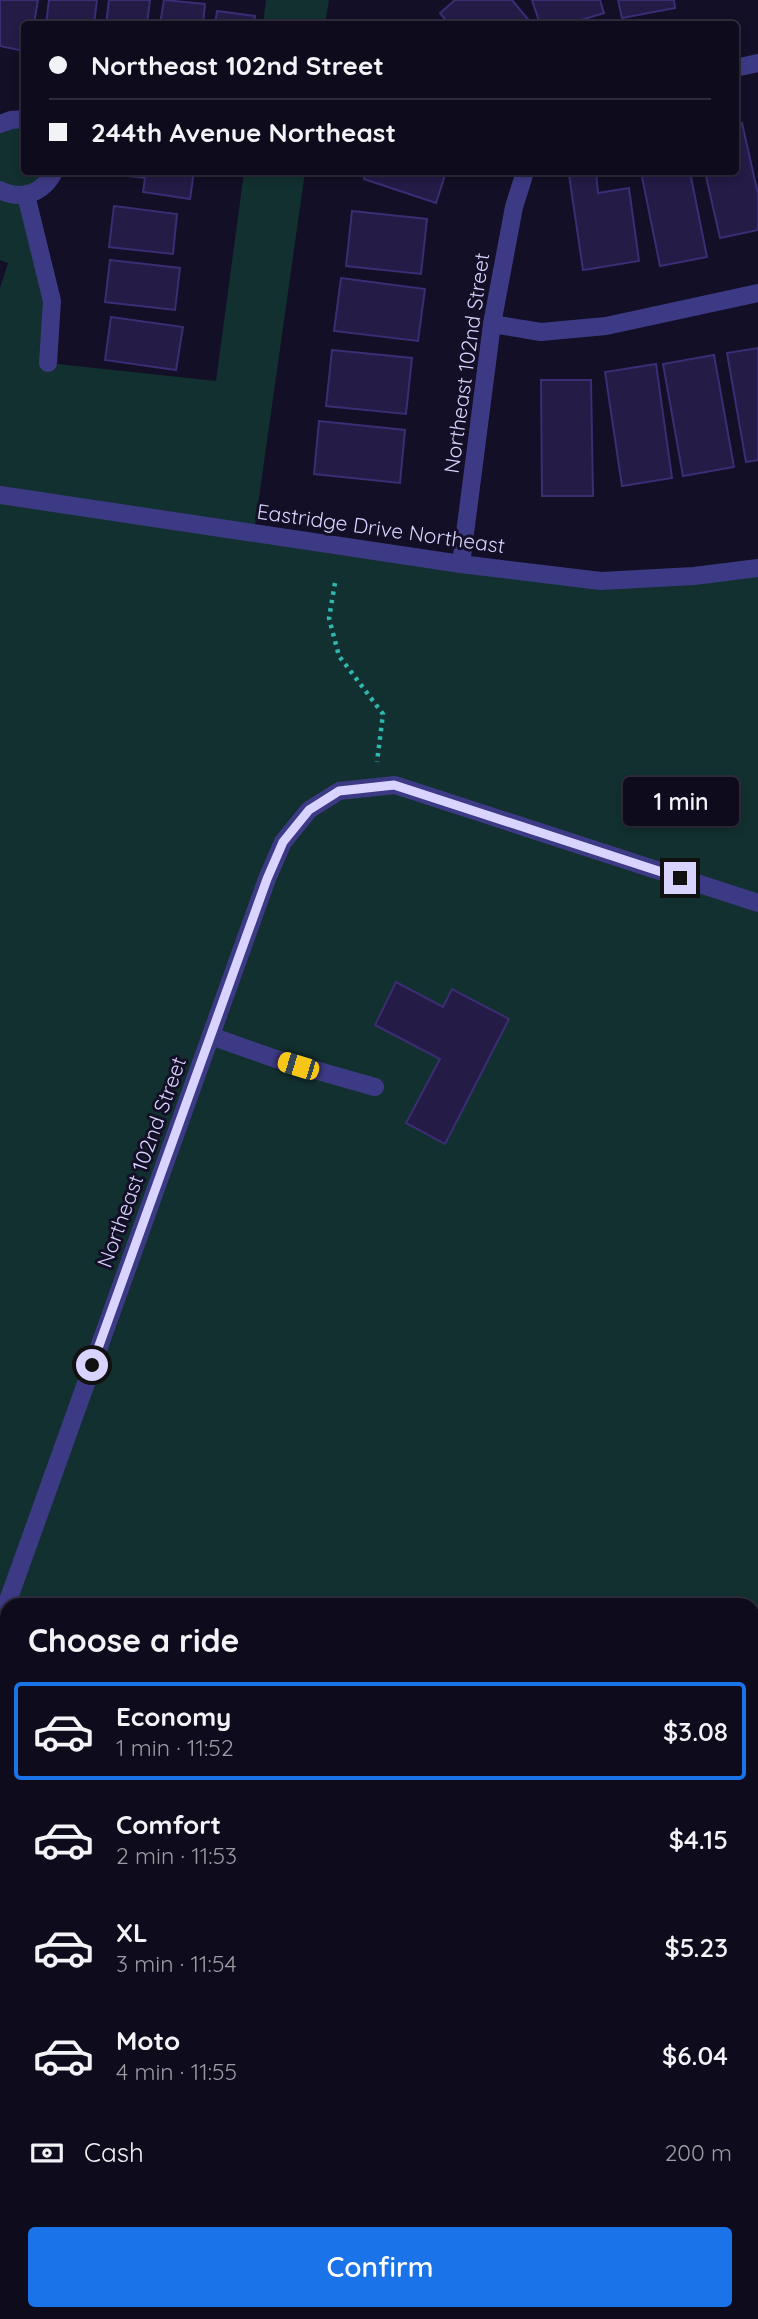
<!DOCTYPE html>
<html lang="en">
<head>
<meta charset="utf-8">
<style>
	body { margin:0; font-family:Quicksand,sans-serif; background:#171425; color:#f1f3f6; height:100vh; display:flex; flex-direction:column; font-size:26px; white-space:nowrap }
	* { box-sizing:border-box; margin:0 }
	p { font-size:23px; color:#9b9ba3 }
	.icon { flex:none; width:38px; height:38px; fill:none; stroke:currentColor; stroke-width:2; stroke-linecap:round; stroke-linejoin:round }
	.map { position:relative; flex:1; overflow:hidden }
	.details { position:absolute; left:0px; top:1598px; width:760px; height:723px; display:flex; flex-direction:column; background:#0e0b1c; border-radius:21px 21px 0 0; box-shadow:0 4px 10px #0003,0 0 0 2px #2e2b3b }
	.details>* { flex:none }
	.hud { position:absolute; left:21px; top:21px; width:718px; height:154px; border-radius:7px; box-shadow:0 4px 10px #0003,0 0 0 2px #2e2b3b; display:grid; align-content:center; height:154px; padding:0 28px; background:#0e0b1c }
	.end { position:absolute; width:32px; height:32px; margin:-16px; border:9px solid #d9d4ff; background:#111; box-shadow:0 0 0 4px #111 }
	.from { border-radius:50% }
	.bubble { position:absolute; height:49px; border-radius:7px; background:#0e0b1c; box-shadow:0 4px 10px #0003,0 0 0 2px #2e2b3b; font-size:23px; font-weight:600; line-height:49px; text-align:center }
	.car { position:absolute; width:21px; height:42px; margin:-21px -10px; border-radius:9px; box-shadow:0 0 5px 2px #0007; background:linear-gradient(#f5c518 24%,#345 0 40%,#f5c518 0 76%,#345 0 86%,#f5c518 0) }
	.hud b { display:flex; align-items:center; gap:24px; height:66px; font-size:26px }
	.hud b+b { border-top:2px solid #2e2b3b }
	.hud i { width:18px; height:18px; background:#f1f3f6 }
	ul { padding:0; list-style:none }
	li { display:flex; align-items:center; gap:21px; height:98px; margin:0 14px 10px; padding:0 14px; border:4px solid transparent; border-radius:7px }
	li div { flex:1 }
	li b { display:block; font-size:26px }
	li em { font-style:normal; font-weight:600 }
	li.on { border-color:#1a73e8 }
	li>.icon { width:63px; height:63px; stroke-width:1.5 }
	h2 { padding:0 28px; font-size:32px; line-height:84px }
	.pay { display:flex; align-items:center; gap:18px; height:77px; padding:0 28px; font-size:26px }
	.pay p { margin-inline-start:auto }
	.action { display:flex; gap:14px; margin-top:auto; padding:14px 28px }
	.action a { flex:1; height:80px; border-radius:7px; background:#1a73e8; color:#fff; font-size:28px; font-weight:600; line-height:80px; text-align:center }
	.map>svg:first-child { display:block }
</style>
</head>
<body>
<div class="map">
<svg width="758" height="2319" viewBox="0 0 758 2319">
	<rect width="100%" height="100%" fill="#130f26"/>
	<path fill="#12302f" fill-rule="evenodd" d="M266,0h63l-4,24h-62z
		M24,119v53h30l-28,23 16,62 6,106 168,18 28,-209h61l-51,361 347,48 157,-13v1751h-758v-2031l8,-25 -8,-3v-136zM7,1605h745v709h-745z"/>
	<path fill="#241b47" stroke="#3b2d73" stroke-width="2" d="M0,0h38l-4,24h-10v27l-24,-5z
		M49,0h48l-3,24h-48z
		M109,0h41l-3,24h-41z
		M164,0l41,4 -2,20h-43z
		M455,0h57l20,24h-83l-9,-11z
		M532,0h68l4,13 -36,11h-28z
		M618,0h56l1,8 -53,10z
		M217,11l38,5 -1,8h-39z
		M742,123l16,71v36l-38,8 -15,-66h30v-48z
		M120,172h74l-4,27 -47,-7 2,-14 -25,-3z
		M366,172h80l-10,31 -72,-24z
		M596,172l2,21 31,-5 10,73 -56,9 -14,-95z
		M641,172h49l17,85 -47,9z
		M114,206l63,8 -4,40 -64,-7z
		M352,211l75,8 -6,55 -75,-8z
		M110,260l70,8 -5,42 -70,-8z
		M341,278l84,11 -7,52 -84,-10z
		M111,317l72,10 -7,43 -71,-10z
		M758,348v112l-12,2 -19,-109z
		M332,350l80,8 -6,56 -80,-8z
		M714,355l20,112 -51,9 -20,-112z
		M656,364l16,114 -50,8 -17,-114z
		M541,380h50l2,116h-51z
		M319,421l86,9 -5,53 -86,-9z
		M396,982l47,25 9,-18 57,30 -64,125 -39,-21 34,-64 -65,-34z"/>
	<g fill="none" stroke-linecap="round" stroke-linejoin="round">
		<path stroke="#2fb8b0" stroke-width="4.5" stroke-dasharray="3.5 5" stroke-linecap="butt" d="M335,583l-6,35 10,38 44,58 -6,48"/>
		<path stroke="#3d3a85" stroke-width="18" d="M26,195l26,106 -4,62
			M492,324l49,8 65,-6 152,-33
			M211,1036l65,23 99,28"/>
		<path stroke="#3d3a85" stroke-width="18" d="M735,68l23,-5
			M0,124l11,-4 13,-1
			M0,190c22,11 43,3 54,-18
			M0,495l461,69 140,17 93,-5 64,-8
			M461,564l31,-240 22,-117 11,-35
			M0,1623l267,-744 16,-37 26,-32 30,-19 56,-6 363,118"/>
	</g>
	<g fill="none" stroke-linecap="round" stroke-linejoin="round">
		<path stroke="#d9d4ff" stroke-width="9" d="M92,1365l175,-486 16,-37 26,-32 30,-19 55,-6 286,93"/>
	</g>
	<g text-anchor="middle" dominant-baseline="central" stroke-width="6" stroke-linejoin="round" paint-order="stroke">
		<g font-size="21" fill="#d9d4ff" stroke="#130f26">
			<text transform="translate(466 363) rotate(-82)">Northeast 102nd Street</text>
			<text transform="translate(381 528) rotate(8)">Eastridge Drive Northeast</text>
			<text transform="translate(141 1162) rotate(-70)">Northeast 102nd Street</text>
		</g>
	</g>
</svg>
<i class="end from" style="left:92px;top:1365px"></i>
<i class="end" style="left:680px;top:878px"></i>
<div class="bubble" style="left:623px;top:777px;width:116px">1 min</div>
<i class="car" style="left:298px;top:1066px;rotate:287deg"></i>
<div class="hud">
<b><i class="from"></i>Northeast 102nd Street</b>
<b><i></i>244th Avenue Northeast</b>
</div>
<section class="details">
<h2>Choose a ride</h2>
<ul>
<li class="on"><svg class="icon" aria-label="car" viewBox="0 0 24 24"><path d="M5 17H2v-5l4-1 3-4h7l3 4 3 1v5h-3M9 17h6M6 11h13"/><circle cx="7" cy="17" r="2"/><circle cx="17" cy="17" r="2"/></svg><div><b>Economy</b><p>1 min · 11:52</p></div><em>$3.08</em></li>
<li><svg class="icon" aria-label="car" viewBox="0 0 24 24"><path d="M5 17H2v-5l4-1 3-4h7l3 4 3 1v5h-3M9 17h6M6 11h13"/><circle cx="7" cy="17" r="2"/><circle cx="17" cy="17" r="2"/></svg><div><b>Comfort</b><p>2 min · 11:53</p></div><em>$4.15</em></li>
<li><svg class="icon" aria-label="car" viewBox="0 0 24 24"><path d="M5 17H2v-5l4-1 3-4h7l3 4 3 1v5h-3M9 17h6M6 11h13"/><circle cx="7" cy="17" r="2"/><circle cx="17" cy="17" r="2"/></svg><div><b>XL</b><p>3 min · 11:54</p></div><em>$5.23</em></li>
<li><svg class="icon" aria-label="car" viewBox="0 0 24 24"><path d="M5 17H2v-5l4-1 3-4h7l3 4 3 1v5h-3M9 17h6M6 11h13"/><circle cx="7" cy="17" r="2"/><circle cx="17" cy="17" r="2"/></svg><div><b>Moto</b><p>4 min · 11:55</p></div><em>$6.04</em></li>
</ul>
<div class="pay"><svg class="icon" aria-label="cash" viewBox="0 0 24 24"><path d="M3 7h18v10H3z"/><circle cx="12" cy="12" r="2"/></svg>Cash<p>200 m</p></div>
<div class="action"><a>Confirm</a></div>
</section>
</div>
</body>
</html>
